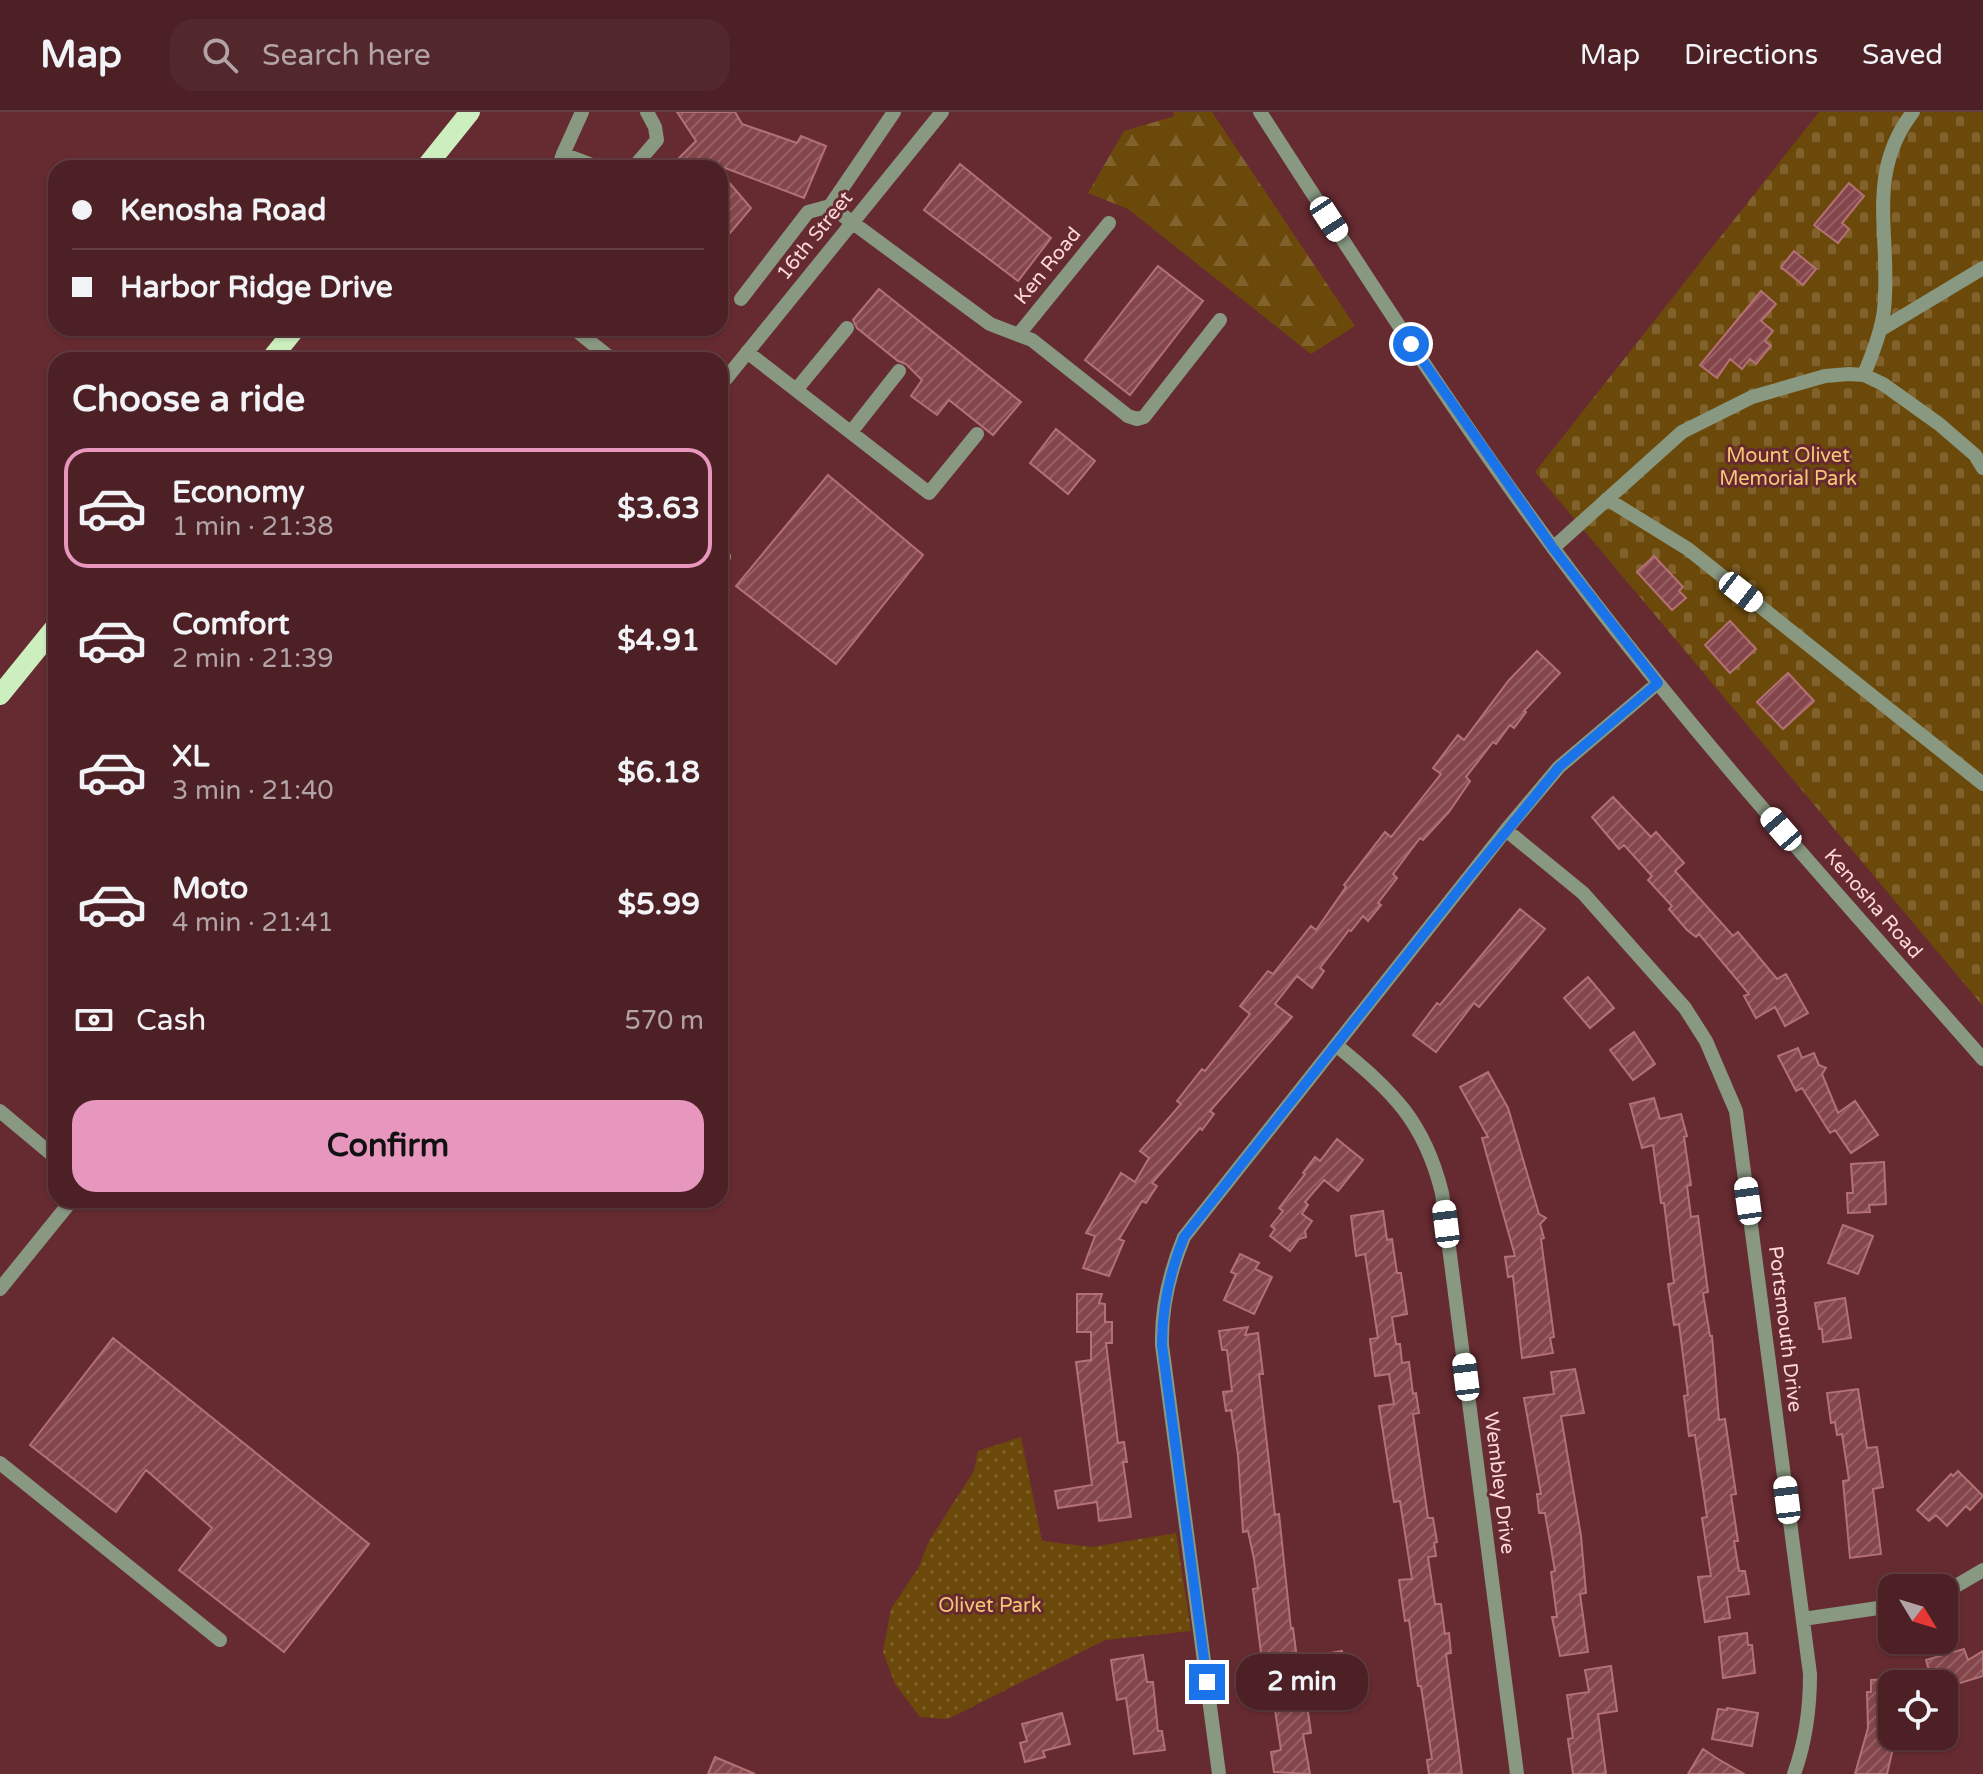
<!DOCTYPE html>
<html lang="en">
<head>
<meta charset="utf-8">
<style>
	body { margin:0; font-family:"Varela Round",sans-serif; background:#53282d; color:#f1f3f6; height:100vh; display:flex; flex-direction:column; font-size:30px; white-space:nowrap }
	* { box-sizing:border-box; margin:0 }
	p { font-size:26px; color:#b2a3a7 }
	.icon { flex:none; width:44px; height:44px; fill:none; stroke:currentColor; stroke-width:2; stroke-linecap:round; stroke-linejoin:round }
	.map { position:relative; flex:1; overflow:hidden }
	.panel { position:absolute; left:48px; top:240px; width:680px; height:856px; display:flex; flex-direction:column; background:#4c2025; border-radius:24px; box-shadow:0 2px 6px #0004,0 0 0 2px #633e42 }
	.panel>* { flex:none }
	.guide { position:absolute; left:48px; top:48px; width:680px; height:176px; border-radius:24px; box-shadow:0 2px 6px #0004,0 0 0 2px #633e42; display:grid; align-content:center; height:176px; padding:0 24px; background:#4c2025 }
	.needle { width:52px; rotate:128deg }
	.fabs { position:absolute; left:1878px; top:1462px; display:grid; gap:16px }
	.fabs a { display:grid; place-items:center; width:80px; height:80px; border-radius:16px; background:#4c2025; box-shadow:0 2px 6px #0004,0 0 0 2px #633e42; font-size:40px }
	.end { position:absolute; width:36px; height:36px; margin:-18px; border:10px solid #1a73e8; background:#fff; box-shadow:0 0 0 4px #fff }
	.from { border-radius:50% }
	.bubble { position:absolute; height:56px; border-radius:24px; background:#4c2025; box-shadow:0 2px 6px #0004,0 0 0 2px #633e42; font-size:26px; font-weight:800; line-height:56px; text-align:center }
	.car { position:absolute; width:24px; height:48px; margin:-24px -12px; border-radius:10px; box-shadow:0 0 6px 2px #0007; background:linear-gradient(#fff 24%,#345 0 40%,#fff 0 76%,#345 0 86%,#fff 0) }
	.guide b { display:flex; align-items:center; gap:28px; height:76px; font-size:30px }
	.guide b+b { border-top:2px solid #633e42 }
	.guide i { width:20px; height:20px; background:#f1f3f6 }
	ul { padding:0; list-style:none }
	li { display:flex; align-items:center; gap:24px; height:120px; margin:0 16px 12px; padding:0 8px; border:4px solid transparent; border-radius:24px }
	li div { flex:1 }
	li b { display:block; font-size:30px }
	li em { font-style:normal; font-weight:800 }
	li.active { border-color:#e797bd }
	li>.icon { width:72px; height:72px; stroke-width:1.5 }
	h2 { padding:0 24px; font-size:36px; line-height:96px }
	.pay { display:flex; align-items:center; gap:20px; height:88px; padding:0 24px; font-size:30px }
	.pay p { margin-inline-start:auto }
	.button { display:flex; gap:16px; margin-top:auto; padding:16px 24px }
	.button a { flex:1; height:92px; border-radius:24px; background:#e797bd; color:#111; font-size:32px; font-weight:800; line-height:92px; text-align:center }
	header { display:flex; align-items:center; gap:48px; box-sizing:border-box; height:112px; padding:0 40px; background:#4c2025; border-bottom:2px solid #633e42 }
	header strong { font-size:38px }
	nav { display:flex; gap:44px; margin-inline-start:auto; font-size:28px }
	.search { width:560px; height:72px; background:#53282d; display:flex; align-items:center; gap:20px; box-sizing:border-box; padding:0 28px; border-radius:24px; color:#b2a3a7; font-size:30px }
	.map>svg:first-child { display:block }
</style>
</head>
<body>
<header>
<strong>Map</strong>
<div class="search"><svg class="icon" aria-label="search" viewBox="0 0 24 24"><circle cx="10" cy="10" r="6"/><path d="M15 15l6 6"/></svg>Search here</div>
<nav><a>Map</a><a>Directions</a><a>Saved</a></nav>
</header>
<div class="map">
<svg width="1983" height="1662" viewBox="0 0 1983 1662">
	<defs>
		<pattern id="forest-firs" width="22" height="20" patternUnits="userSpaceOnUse" patternTransform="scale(2)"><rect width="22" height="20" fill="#6b490a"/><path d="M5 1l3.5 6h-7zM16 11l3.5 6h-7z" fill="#81622d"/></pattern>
		<pattern id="cemetery-stones" width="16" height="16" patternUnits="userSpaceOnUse" patternTransform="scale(2)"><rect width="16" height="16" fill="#6b490a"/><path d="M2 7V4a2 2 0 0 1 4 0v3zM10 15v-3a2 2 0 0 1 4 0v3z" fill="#81622d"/></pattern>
		<pattern id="park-dots" width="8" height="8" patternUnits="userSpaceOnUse" patternTransform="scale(2)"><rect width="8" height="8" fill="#6b490a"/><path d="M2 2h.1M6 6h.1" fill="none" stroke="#81622d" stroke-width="1.8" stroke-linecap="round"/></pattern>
		<pattern id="building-hatch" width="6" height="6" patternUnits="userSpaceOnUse" patternTransform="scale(2)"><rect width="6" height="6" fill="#84464b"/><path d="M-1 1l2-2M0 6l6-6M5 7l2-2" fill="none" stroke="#966064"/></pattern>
	</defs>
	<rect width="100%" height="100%" fill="#662b31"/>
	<path fill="url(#forest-firs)" d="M1173,0h39l143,214 -44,28 -183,-145 -40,-16 36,-62 51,-15z"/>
	<path fill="url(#cemetery-stones)" d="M1819,0h164v894l-448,-534z"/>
	<path fill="url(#park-dots)" d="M1021,1325l21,104 50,6 84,-14 15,98 -86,9 -157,79 -28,-2 -25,-33 -12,-32 8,-43 28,-42 10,-26 45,-70 4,-20z"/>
	<path fill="url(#building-hatch)" stroke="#b47175" stroke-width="2" d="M677,0h58l7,12 55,19 4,-7 25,10 -22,52 -92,-35 4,5h-47l27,-27z
		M960,52l91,74 -33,43 -94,-71z
		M720,60l31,36 -31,37z
		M1849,71l15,13 -22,27 7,6 -11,14 -24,-18z
		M1794,139l22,18 -13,16 -22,-18z
		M1158,154l45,35 -73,94 -45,-35z
		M879,177l142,113 -28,33 -44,-35 -12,15 -26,-19 11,-16 -16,-16 -8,-3 -41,-33 -4,-8z
		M1761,179l15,13 -15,17 12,10 -8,10 6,5 -15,18 -6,-5 -8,10 -12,-10 -13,19 -17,-13z
		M1056,317l39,32 -27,33 -38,-31z
		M828,363l95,80 -87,109 -100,-78z
		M1654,444l29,31 -4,4 7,7 -14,12 -35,-38z
		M1730,509l26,28 -26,24 -25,-28z
		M1537,539l23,22 -36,38 2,1 -12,16 -4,-3 -14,19 -3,-2 -27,35 4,4 -21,31 -26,28 -3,-2 -27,36 4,4 -19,25 3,2 -13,16 -5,-5 -12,15 -2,-1 -29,38 4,3 -12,17 -15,-12 -22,28 17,13 -82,94 4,3 -12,16 -2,-2 -48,55 5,3 -11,17 -4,-2 -23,38 5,2 -15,35 -26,-8 12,-32 -9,-3 35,-60 14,9 14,-24 -9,-7 41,-47 -4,-3 25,-32 3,2 45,-57 -10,-8 28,-35 5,3 38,-48 5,4 30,-43 -2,-2 41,-53 6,5 50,-63 -8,-6 25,-33 6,5 45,-60z
		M1788,561l26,28 -31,28 -26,-27z
		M1613,685l38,40 5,-5 28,31 -9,8 58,65 5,-4 39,47 9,-5 22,39 -23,13 -10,-19 -19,11 -12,-22 5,-2 -50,-60 -3,3 -9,-7 -18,-21 3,-3 -24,-26 4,-4 -28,-31 -5,4 -27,-32z
		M1520,797l25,20 -66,78 -5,-4 -38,49 -23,-17 24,-32 3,2z
		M1588,865l26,31 -24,20 -26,-30z
		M1634,920l21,32 -22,16 -23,-30z
		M1798,936l4,10 12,-5 5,12 7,3 -4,6 16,39 17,-12 23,34 -27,18 -16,-23 -5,3 -28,-45 -6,3 -18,-35z
		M1488,960l20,36 31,106 7,4 -6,6 4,14 -3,1 13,98 -4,1 3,15 -31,5 -9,-82 -5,1 -3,-20 10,-1 -33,-118 6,-1 -28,-50z
		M1654,986l6,21 21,-5 6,22 -3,1 7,48 -4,1 4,31 7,-1 10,76 -5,1 7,43h2l7,84 6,-1 11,75 -5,1 7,46h-4l5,30h6l4,23 -22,3 3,21 -25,4 -7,-45 13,-1 -9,-58 5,-1 -12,-82 -6,1 -5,-40 4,-1 -9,-71 -5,1 -6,-41 6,-1 -10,-80h-3l-8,-58 -11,3 -12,-44z
		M1337,1027l26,21 -25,31 -14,-11 -19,22 3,3 -6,9 10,7 -7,10 1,6 -7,2 -9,12 -20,-15 5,-7 -4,-3 12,-15 -4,-3 26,-34 -2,-1 12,-16 5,4z
		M1884,1050l2,42 -17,1 1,7 -22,1 -1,-20h6l-2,-29z
		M1383,1099l4,29 5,-1 5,34h4l6,41 -15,3 4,27h4l2,19 7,-1 4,32 3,-1 3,20 -6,1 15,104h5l4,24 -3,1 2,13 -8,1 7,47h6l4,30 4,-1 2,20 -5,1 16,120h-33l-2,-14 5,-1 -11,-73h-3l-9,-66 -4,1 -6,-41 13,-1 -12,-78 -6,1 -15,-96 15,-2 -5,-30 -14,2 -5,-37 8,-1 -13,-84 -9,2 -5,-40z
		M1843,1113l30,11 -15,38 -30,-11z
		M1240,1142l19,9 -4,6 17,8 -18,37 -30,-14 12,-26 -5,-2z
		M1077,1182h25l-3,9 6,1v18h7v21h-6l12,100 6,-1 3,20h-4l8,55 -32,4 -2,-19 -39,6 -3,-17 37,-6 -16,-123 15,-2v-28h-14z
		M1845,1186l6,40 -28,4 -1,-13h-3l-4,-26z
		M1248,1215l-3,8 13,-2 5,41h-4l16,141 4,-1 12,115 2,-1 4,31 45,-8 3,19 -42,8 8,55 -8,1 7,40 -36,-2 -3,-20 10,-2 -6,-40 -5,1 -8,-50 -9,-72 5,-1 -4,-29 -6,-28 -5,1 -5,-77 -7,-45 -5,1 -3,-19 9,-1 -5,-41h-5l-3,-19z
		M113,1226l256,206 -85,108 -105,-82 33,-42 -66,-58 -30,42 -86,-67z
		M1575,1257l9,44 -23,3 20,120 5,57 -6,1 8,58 -28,4 -8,-39h5l-6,-45 4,-1 -10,-58h-6l-2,-19h4l-17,-96 30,-4 -3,-22z
		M1858,1277l9,59 10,-1 6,40 -10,2 8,65 -31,4 -7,-77 6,-1 -7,-46 -5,1 -2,-13 -4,1 -4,-30z
		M1958,1359l25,25 -13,14 -4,-4 -19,20 -11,-11 -7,6 -12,-11 34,-36 2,2z
		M1747,1521l1,12h4l3,28 -32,5 -4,-41z
		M1964,1537l4,11 15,-9v25l-39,12v-4h-11l-7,-24z
		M1143,1543l4,27h6l5,49h4l3,19 -31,4 -8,-56 -9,2 -6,-40z
		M1611,1554l6,45 -19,3 8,60h-33l-5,-35 5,-1 -6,-43 22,-3 -4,-22z
		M1892,1567l2,65 -7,30h-32l13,-46 -1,-36h4v-12z
		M1727,1596l31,5 -6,33 -40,-7 6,-30 9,1z
		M1062,1601l8,31 -27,7 2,6 -20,5 -5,-19 7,-2 -5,-17z
		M1703,1637l15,10 26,15h-56z
		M715,1645l40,17h-47z"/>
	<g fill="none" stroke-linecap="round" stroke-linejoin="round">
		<path stroke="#889881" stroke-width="14" d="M1260,0c95,147 190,296 294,437 132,179 282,343 429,510
			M563,42l19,-42
			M558,56l5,-14 37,14
			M633,56l24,-28 -2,-13 -8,-15
			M830,94l64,-94
			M741,187l67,-87 22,-6 160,118 42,16 96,76 9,3 7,-2 76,-97
			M573,216l40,32
			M1880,218l103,-62
			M1019,222l90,-111
			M747,240l182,141 48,-59
			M1864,263c8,-21 17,-42 20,-65 8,-72 -20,-135 29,-198
			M720,274l222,-274
			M796,278l51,-62
			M851,320l48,-61
			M1607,387l81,50 295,235
			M1553,436l129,-116 70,-35 73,-21 24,-2 15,1 19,9 56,40 36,31 8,13
			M720,442l4,3
			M1506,718l77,63 102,115 21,33 30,70 74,563c0,36 -4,67 -16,100
			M1336,933c56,46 88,75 106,148l75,581
			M0,999l56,47
			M0,1177l72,-89
			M0,1351l220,177
			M1944,1481l39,-23
			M1803,1507l89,-13
			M1219,1662l-57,-429c-1,-37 8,-74 22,-108l322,-407 53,-63 99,-84"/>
		<path stroke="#cdefbf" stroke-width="20" d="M425,56l45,-56
			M270,248l26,-32
			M0,583l56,-69"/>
	</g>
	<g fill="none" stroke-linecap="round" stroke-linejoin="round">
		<path stroke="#1a73e8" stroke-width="10" d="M1207,1570l-45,-337c0,-37 8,-74 22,-108l284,-359 91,-111 99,-84 -105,-135 -142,-204"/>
	</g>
	<g text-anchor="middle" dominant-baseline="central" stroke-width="6" stroke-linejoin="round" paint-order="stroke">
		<g font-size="20" fill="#fdd7d8" stroke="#662b31">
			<text transform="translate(815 124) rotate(-51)">16th Street</text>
			<text transform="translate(1048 154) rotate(-51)">Ken Road</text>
			<text transform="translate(1873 792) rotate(49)">Kenosha Road</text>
			<text transform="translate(1785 1217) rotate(83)">Portsmouth Drive</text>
			<text transform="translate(1499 1371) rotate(83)">Wembley Drive</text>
		</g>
		<g font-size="20" fill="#f9c577" stroke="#662b31">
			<text x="1788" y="344">Mount Olivet<tspan x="1788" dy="23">Memorial Park</tspan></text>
			<text x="990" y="1494">Olivet Park</text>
		</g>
	</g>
</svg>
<div class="fabs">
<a><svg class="needle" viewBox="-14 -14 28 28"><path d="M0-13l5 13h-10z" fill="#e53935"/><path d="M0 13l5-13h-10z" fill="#b2a3a7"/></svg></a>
<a><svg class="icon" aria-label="locate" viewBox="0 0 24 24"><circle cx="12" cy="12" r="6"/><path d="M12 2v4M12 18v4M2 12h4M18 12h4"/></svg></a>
</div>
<i class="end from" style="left:1411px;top:232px"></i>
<i class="end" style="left:1207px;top:1570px"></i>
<div class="bubble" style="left:1236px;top:1542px;width:132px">2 min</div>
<i class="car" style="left:1329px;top:107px;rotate:147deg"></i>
<i class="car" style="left:1741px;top:480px;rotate:128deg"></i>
<i class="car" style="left:1781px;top:717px;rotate:319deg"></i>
<i class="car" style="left:1748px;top:1089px;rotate:352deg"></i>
<i class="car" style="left:1446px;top:1112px;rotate:353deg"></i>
<i class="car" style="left:1466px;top:1265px;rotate:353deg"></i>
<i class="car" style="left:1787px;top:1388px;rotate:353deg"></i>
<div class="guide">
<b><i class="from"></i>Kenosha Road</b>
<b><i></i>Harbor Ridge Drive</b>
</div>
<section class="panel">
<h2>Choose a ride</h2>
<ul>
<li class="active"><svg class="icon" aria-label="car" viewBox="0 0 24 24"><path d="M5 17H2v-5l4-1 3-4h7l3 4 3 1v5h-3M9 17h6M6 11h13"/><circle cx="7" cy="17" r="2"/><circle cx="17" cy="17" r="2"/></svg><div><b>Economy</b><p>1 min · 21:38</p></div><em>$3.63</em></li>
<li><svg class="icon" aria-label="car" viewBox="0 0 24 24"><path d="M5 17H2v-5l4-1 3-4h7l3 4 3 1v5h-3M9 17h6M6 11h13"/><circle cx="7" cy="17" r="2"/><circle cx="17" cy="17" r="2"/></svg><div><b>Comfort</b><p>2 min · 21:39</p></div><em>$4.91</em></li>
<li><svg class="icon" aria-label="car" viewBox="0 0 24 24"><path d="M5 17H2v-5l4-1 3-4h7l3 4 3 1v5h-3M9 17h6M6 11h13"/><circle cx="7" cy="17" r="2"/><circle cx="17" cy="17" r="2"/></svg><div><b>XL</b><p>3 min · 21:40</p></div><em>$6.18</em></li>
<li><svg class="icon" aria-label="car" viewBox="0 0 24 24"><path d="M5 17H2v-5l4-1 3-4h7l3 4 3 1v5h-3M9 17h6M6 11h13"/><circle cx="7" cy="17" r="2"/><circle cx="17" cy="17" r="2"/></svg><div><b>Moto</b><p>4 min · 21:41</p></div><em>$5.99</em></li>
</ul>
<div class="pay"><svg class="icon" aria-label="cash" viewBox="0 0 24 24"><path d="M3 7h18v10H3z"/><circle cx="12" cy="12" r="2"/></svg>Cash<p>570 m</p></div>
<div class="button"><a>Confirm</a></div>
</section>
</div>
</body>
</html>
